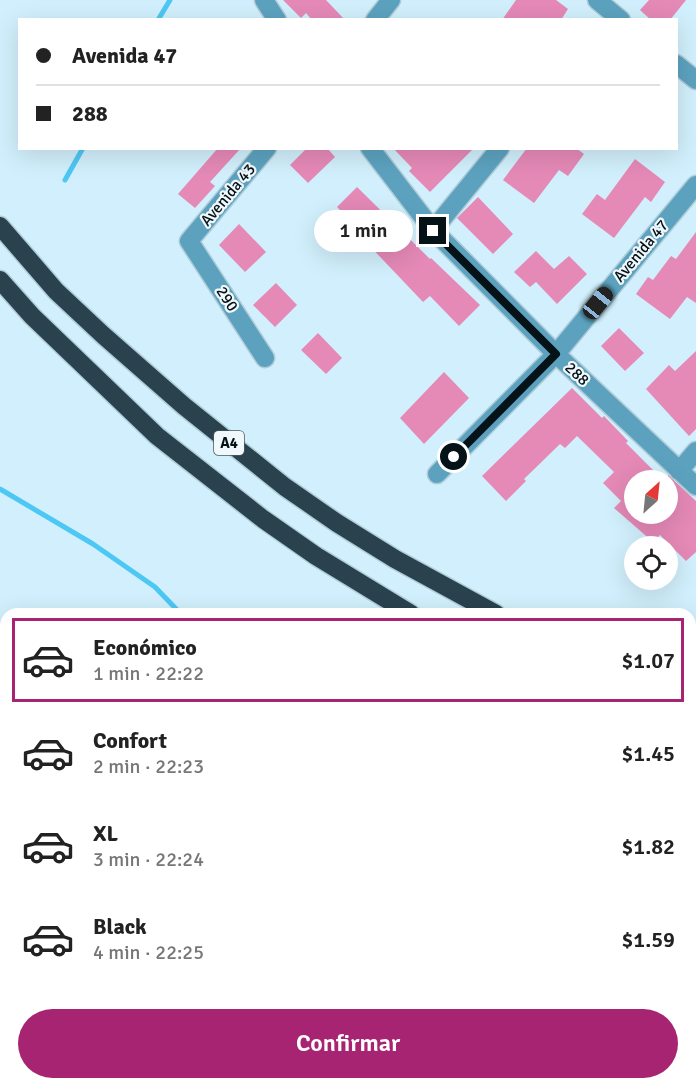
<!DOCTYPE html>
<html lang="es">
<head>
<meta charset="utf-8">
<style>
	body { margin:0; font-family:Signika,sans-serif; background:#f6f6f6; color:#222; height:100vh; display:flex; flex-direction:column; font-size:22px; white-space:nowrap }
	* { box-sizing:border-box; margin:0 }
	p { font-size:20px; color:#767676 }
	.icon { flex:none; width:33px; height:33px; fill:none; stroke:currentColor; stroke-width:2; stroke-linecap:round; stroke-linejoin:round }
	.map { position:relative; flex:1; overflow:hidden }
	.panel { position:absolute; left:0px; top:608px; width:696px; height:482px; display:flex; flex-direction:column; background:#fff; border-radius:18px 18px 0 0; box-shadow:0 6px 24px #0002 }
	.panel>* { flex:none }
	.top-card { position:absolute; left:18px; top:18px; width:660px; height:132px; border-radius:0px; box-shadow:0 6px 24px #0002; display:grid; align-content:center; height:132px; padding:0 18px; background:#fff }
	.needle { width:39px; rotate:27deg }
	.tools { position:absolute; left:624px; top:470px; display:grid; gap:12px }
	.tools a { display:grid; place-items:center; width:54px; height:54px; border-radius:50%; background:#fff; box-shadow:0 6px 24px #0002; font-size:30px }
	.end { position:absolute; width:27px; height:27px; margin:-14px; border:8px solid #051218; background:#fff; box-shadow:0 0 0 3px #fff }
	.from { border-radius:50% }
	.bubble { position:absolute; height:42px; border-radius:21px; background:#fff; box-shadow:0 6px 24px #0002; font-size:20px; font-weight:600; line-height:42px; text-align:center }
	.car { position:absolute; width:18px; height:36px; margin:-18px -9px; border-radius:8px; box-shadow:0 0 4px 2px #0007; background:linear-gradient(#222 24%,#8ab4d8 0 40%,#222 0 76%,#8ab4d8 0 86%,#222 0) }
	.top-card b { display:flex; align-items:center; gap:21px; height:57px; font-size:22px }
	.top-card b+b { border-top:2px solid #e0e0e0 }
	.top-card i { width:15px; height:15px; background:#222 }
	ul { padding:10px 0 0; list-style:none }
	li { display:flex; align-items:center; gap:18px; height:84px; margin:0 12px 9px; padding:0 6px; border:3px solid transparent; border-radius:0px }
	li div { flex:1 }
	li b { display:block; font-size:22px }
	li em { font-style:normal; font-weight:600 }
	li.on { border-color:#a62472 }
	li>.icon { width:54px; height:54px; stroke-width:1.5 }
	.button { display:flex; gap:12px; margin-top:auto; padding:12px 18px }
	.button a { flex:1; height:69px; border-radius:36px; background:#a62472; color:#fff; font-size:24px; font-weight:600; line-height:69px; text-align:center }
	.map>svg:first-child { display:block }
</style>
</head>
<body>
<div class="map">
<svg width="696" height="1088" viewBox="0 0 696 1088">
	<rect width="100%" height="100%" fill="#d1effc"/>
	<g fill="none" stroke-linecap="round" stroke-linejoin="round">
		<path stroke="#4dc7f4" stroke-width="5" d="M158,20l12,-20
			M65,180l18,-32
			M0,489l93,55 62,43 26,27
			M335,1083l3,5"/>
	</g>
	<path fill="#e589b7" d="M283,0h43l19,20h-33l-6,-7 -5,5z
		M516,0h40l12,9 -7,11h-59z
		M649,0h37l-16,20h-19l-11,-10z
		M218,148h23l-31,34 5,4 -20,22 -17,-14z
		M307,148h20l8,9 -27,26 -18,-18z
		M393,148h81l-44,44 -21,-21 3,-3z
		M527,148h49l8,6 -16,22 -9,-6 -25,33 -31,-23z
		M635,159l30,23 -14,20 -6,-5 -31,41 -32,-24 15,-20 8,6z
		M357,187l73,72 1,-1 49,47 -21,21 -29,-30 -7,6 -58,-61 3,-2 -31,-32z
		M478,197l35,37 -20,20 -36,-36z
		M239,224l27,28 -21,20 -26,-27z
		M696,232v71l-9,-6 -17,22 -34,-25 12,-17 5,3 18,-24 5,3z
		M536,251l18,18 15,-13 18,18 -30,30 -21,-22 -6,5 -16,-15z
		M276,283l21,22 -22,22 -22,-22z
		M619,328l25,25 -19,18 -24,-25z
		M318,333l24,25 -16,16 -25,-24z
		M696,351v78l-7,7 -43,-47 23,-24 6,6z
		M444,372l25,26 -45,46 -24,-26z
		M572,388l30,30 2,-2 24,25 -2,2 37,37h-29v33h34v-38l28,26v51l-10,9 -26,-26 -7,7 -39,-34 7,-7 -18,-18 11,-11 -37,-36 -12,12 -5,-4 -36,35 2,2 -20,20 -24,-25z"/>
	<g fill="none" stroke-linecap="round" stroke-linejoin="round">
		<defs>
			<path id="minor" d="M264,0l13,20
				M597,0l24,20
				M375,20l16,-20
				M676,64l20,16
				M370,148l63,82 123,124 140,132
				M433,230l67,-82
				M265,358l-76,-117 78,-93
				M679,471l17,-20
				M437,474l119,-120 140,-169
				M690,940l6,1
				M0,978l6,10"/>
			<path id="major" d="M103,1083l4,5
				M143,1083v5
				M76,1088l7,-5"/>
			<path id="highway" d="M0,226l56,65 47,44 81,71 101,81 52,36 58,36 101,55
				M0,280l32,36 125,120 106,83 53,37 95,58
				M690,713l6,3
				M690,760l6,3"/>
		</defs>
		<use href="#minor" stroke="#b0ccd8" stroke-width="21"/>
		<use href="#major" stroke="#b0ccd8" stroke-width="21"/>
		<use href="#highway" stroke="#b0ccd8" stroke-width="21"/>
		<use href="#minor" stroke="#5ca2bf" stroke-width="18"/>
		<use href="#major" stroke="#2a5c70" stroke-width="18"/>
		<use href="#highway" stroke="#29424e" stroke-width="18"/>
	</g>
	<g fill="none" stroke-linecap="round" stroke-linejoin="round">
		<path stroke="#051218" stroke-width="8" d="M433,231l123,123 -102,103"/>
	</g>
	<g text-anchor="middle" dominant-baseline="central" stroke-width="4.5" stroke-linejoin="round" paint-order="stroke">
		<rect fill="#f0f8fb" stroke="#4c575c" stroke-width="1.5" x="214" y="431" width="30" height="24" rx="4.5"/>
		<g font-size="15" font-weight="bold" fill="#051218">
			<text x="229" y="443">A4</text>
		</g>
		<g font-size="16" fill="#051218" stroke="#f0f8fb">
			<text transform="translate(228 195) rotate(-50)">Avenida 43</text>
			<text transform="translate(641 251) rotate(-50)">Avenida 47</text>
			<text transform="translate(227 299) rotate(57)">290</text>
			<text transform="translate(577 374) rotate(43)">288</text>
		</g>
	</g>
</svg>
<div class="tools">
<a><svg class="needle" viewBox="-14 -14 28 28"><path d="M0-13l5 13h-10z" fill="#e53935"/><path d="M0 13l5-13h-10z" fill="#767676"/></svg></a>
<a><svg class="icon" aria-label="locate" viewBox="0 0 24 24"><circle cx="12" cy="12" r="6"/><path d="M12 2v4M12 18v4M2 12h4M18 12h4"/></svg></a>
</div>
<i class="end from" style="left:454px;top:457px"></i>
<i class="end" style="left:433px;top:231px"></i>
<div class="bubble" style="left:314px;top:210px;width:99px">1 min</div>
<i class="car" style="left:598px;top:303px;rotate:39deg"></i>
<div class="top-card">
<b><i class="from"></i>Avenida 47</b>
<b><i></i>288</b>
</div>
<section class="panel">
<ul>
<li class="on"><svg class="icon" aria-label="car" viewBox="0 0 24 24"><path d="M5 17H2v-5l4-1 3-4h7l3 4 3 1v5h-3M9 17h6M6 11h13"/><circle cx="7" cy="17" r="2"/><circle cx="17" cy="17" r="2"/></svg><div><b>Económico</b><p>1 min · 22:22</p></div><em>$1.07</em></li>
<li><svg class="icon" aria-label="car" viewBox="0 0 24 24"><path d="M5 17H2v-5l4-1 3-4h7l3 4 3 1v5h-3M9 17h6M6 11h13"/><circle cx="7" cy="17" r="2"/><circle cx="17" cy="17" r="2"/></svg><div><b>Confort</b><p>2 min · 22:23</p></div><em>$1.45</em></li>
<li><svg class="icon" aria-label="car" viewBox="0 0 24 24"><path d="M5 17H2v-5l4-1 3-4h7l3 4 3 1v5h-3M9 17h6M6 11h13"/><circle cx="7" cy="17" r="2"/><circle cx="17" cy="17" r="2"/></svg><div><b>XL</b><p>3 min · 22:24</p></div><em>$1.82</em></li>
<li><svg class="icon" aria-label="car" viewBox="0 0 24 24"><path d="M5 17H2v-5l4-1 3-4h7l3 4 3 1v5h-3M9 17h6M6 11h13"/><circle cx="7" cy="17" r="2"/><circle cx="17" cy="17" r="2"/></svg><div><b>Black</b><p>4 min · 22:25</p></div><em>$1.59</em></li>
</ul>
<div class="button"><a>Confirmar</a></div>
</section>
</div>
</body>
</html>
